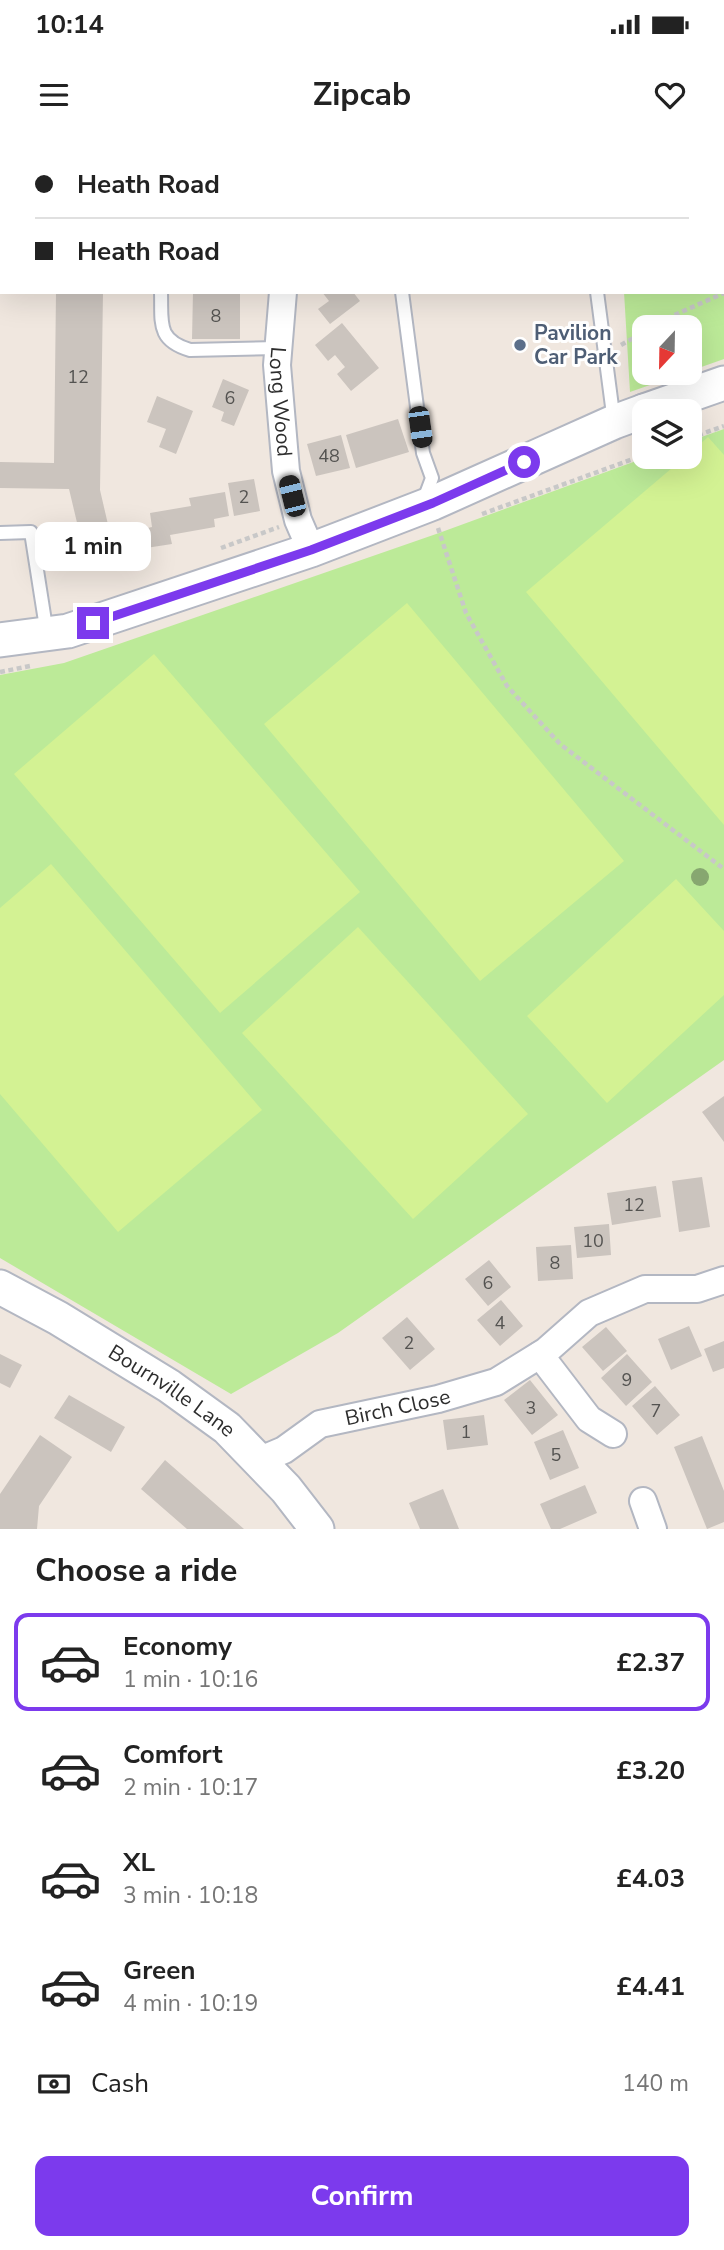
<!DOCTYPE html>
<html lang="en">
<head>
<meta charset="utf-8">
<style>
	body { margin:0; font-family:"Nunito Sans",sans-serif; background:#f6f6f6; color:#222; height:100vh; display:flex; flex-direction:column; font-size:26px; white-space:nowrap }
	* { box-sizing:border-box; margin:0 }
	p { font-size:23px; color:#767676 }
	.icon { flex:none; width:38px; height:38px; fill:none; stroke:currentColor; stroke-width:2; stroke-linecap:round; stroke-linejoin:round }
	.map { position:relative; height:1389px; overflow:hidden }
	.sheet { display:flex; flex-direction:column; background:#fff; flex:1 }
	.sheet>* { flex:none }
	.top-card { position:absolute; left:0px; top:0px; width:724px; height:154px; box-shadow:0 7px 28px #0002; display:grid; align-content:center; height:154px; padding:0 35px; background:#fff }
	.needle { width:46px; rotate:202deg }
	.tools { position:absolute; left:632px; top:175px; display:grid; gap:14px }
	.tools a { display:grid; place-items:center; width:70px; height:70px; border-radius:14px; background:#fff; box-shadow:0 7px 28px #0002; font-size:35px }
	.end { position:absolute; width:32px; height:32px; margin:-16px; border:9px solid #7c3aed; background:#fff; box-shadow:0 0 0 4px #fff }
	.from { border-radius:50% }
	.bubble { position:absolute; height:49px; border-radius:14px; background:#fff; box-shadow:0 7px 28px #0002; font-size:23px; font-weight:700; line-height:49px; text-align:center }
	.car { position:absolute; width:21px; height:42px; margin:-21px -10px; border-radius:9px; box-shadow:0 0 5px 2px #0007; background:linear-gradient(#222 24%,#8ab4d8 0 40%,#222 0 76%,#8ab4d8 0 86%,#222 0) }
	.top-card b { display:flex; align-items:center; gap:24px; height:66px; font-size:26px }
	.top-card b+b { border-top:2px solid #e0e0e0 }
	.top-card i { width:18px; height:18px; background:#222 }
	ul { padding:0; list-style:none }
	li { display:flex; align-items:center; gap:21px; height:98px; margin:0 14px 10px; padding:0 21px; border:4px solid transparent; border-radius:14px }
	li div { flex:1 }
	li b { display:block; font-size:26px }
	li em { font-style:normal; font-weight:700 }
	li.selected { border-color:#7c3aed }
	li>.icon { width:63px; height:63px; stroke-width:1.5 }
	h2 { padding:0 35px; font-size:32px; line-height:84px }
	.pay { display:flex; align-items:center; gap:18px; height:77px; padding:0 35px; font-size:26px }
	.pay p { margin-inline-start:auto }
	.cta { display:flex; gap:14px; margin-top:auto; padding:14px 35px }
	.cta a { flex:1; height:80px; border-radius:14px; background:#7c3aed; color:#fff; font-size:28px; font-weight:700; line-height:80px; text-align:center }
	.status { display:flex; justify-content:space-between; align-items:center; height:49px; padding:0 35px; background:#fff; direction:ltr }
	.status svg { height:19px; fill:currentColor }
	header { display:flex; justify-content:space-between; align-items:center; height:91px; padding:0 35px; background:#fff; font-size:32px; font-weight:700 }
	.map>svg:first-child { display:block }
</style>
</head>
<body>
<div class="status"><b>10:14</b><svg viewBox="0 0 49 12"><path d="M0 12V9h3v3zM5 12V6h3v6zM10 12V3h3v9zM15 12V0h3v12zM26 1h20v11H26zM47 4h2v5h-2z"/></svg></div>
<header><svg class="icon" aria-label="menu" viewBox="0 0 24 24"><path d="M4 6h16M4 12h16M4 18h16"/></svg>Zipcab<svg class="icon" aria-label="heart" viewBox="0 0 24 24"><path d="M12 20l-8-8c-3-5 5-10 8-4 3-6 11-1 8 4z"/></svg></header>
<div class="map">
<svg width="724" height="1389" viewBox="0 0 724 1389">
	<rect width="100%" height="100%" fill="#f0e7df"/>
	<path fill="#bcea98" d="M381,0h343v219l-34,12v-44h-46v46h40l-54,19 -6,-100h99v-150h-341z
		M724,289v631l-386,273 -107,61 -231,-136v-583l64,-12 375,-130 208,-76h43v-16z"/>
	<path fill="#d3f293" d="M708,297l16,18v370l-198,-233 159,-135h5v-4z
		M407,463l217,258 -144,120 -216,-257z
		M154,514l206,238 -140,121 -206,-239z
		M51,724l211,246 -144,122 -118,-138v-186z
		M676,739l48,52v64l-117,108 -80,-87z
		M358,787l170,187 -115,105 -171,-186z"/>
	<path fill="#cbc4be" d="M56,152h47l-3,198 13,56 -29,6 -15,-63 -69,-1v-26l54,1z
		M193,152h47v47h-48z
		M322,152h31l7,9 -30,23 -12,-15 11,-8z
		M342,183l37,45 -28,23 -14,-17 8,-7 -10,-12 -7,6 -13,-16z
		M223,239l26,11 -15,36 -13,-5 3,-9 -12,-5z
		M157,256l36,15 -17,43 -17,-7 7,-18 -19,-7z
		M398,279l11,33 -53,16 -10,-33z
		M341,295l9,33 -34,8 -9,-32z
		M254,339l6,32 -26,5 -6,-33z
		M225,352l4,24 -15,3 1,8 -45,8 2,9 -26,4 -3,-19 9,-2 -2,-14 41,-7 -2,-8z
		M724,956v46l-22,-30z
		M702,1037l8,50 -31,5 -7,-51z
		M656,1046l5,31 -49,8 -5,-32z
		M609,1084l2,31 -34,3 -3,-31z
		M571,1105l2,34 -35,2 -2,-34z
		M489,1120l22,27 -23,19 -23,-27z
		M501,1160l22,26 -23,20 -23,-26z
		M407,1177l28,32 -25,21 -28,-32z
		M689,1186l13,30 -31,14 -13,-31z
		M606,1187l21,24 -24,20 -21,-24z
		M724,1201v27l-11,4 -9,-23z
		M0,1214l22,11 -12,23 -10,-5z
		M627,1214l25,28 -26,24 -25,-28z
		M530,1240l28,35 -26,20 -28,-35z
		M655,1246l25,29 -23,20 -25,-29z
		M69,1255l56,32 -14,25 -57,-34z
		M484,1275l4,30 -41,5 -4,-30z
		M563,1290l16,38 -29,12 -16,-38z
		M40,1295l32,22 -33,49 -2,23h-37v-35z
		M702,1296l22,55v31l-17,7 -33,-82z
		M165,1320l79,69h-57l-46,-40z
		M585,1345l12,28 -37,16h-9l-11,-25z
		M443,1349l16,40h-39l-11,-26z"/>
	<g fill="none" stroke-linecap="round" stroke-linejoin="round">
		<defs>
			<path id="service" d="M394,0v2
				M161,152c1,30 -5,48 29,58l88,-2
				M402,152l21,161 9,25 -9,24
				M597,152l17,130
				M0,393l31,-1 16,102"/>
			<g id="minor">
				<path d="M272,0v2"/>
				<path id="s1" d="M283,152l-6,73 9,106 12,49 13,30"/>
				<path d="M540,1215l49,64 24,15"/>
				<path id="s2" d="M258,1321l26,-11 36,-26 118,-25 58,-17 50,-31 43,-38 56,-24h52l27,-9"/>
				<path d="M643,1361l10,28"/>
			</g>
			<g id="tertiary">
				<path d="M644,271l80,-28"/>
				<path d="M0,500l68,-9 243,-81 122,-47 181,-81 30,-11"/>
				<path id="s3" d="M0,1147l58,31 111,68 58,42 59,61 31,40"/>
			</g>
		</defs>
		<use href="#service" stroke="#b3b7c2" stroke-width="16"/>
		<use href="#minor" stroke="#b3b7c2" stroke-width="30"/>
		<use href="#tertiary" stroke="#b3b7c2" stroke-width="37"/>
		<path stroke="#c8c8c8" stroke-width="4.5" stroke-dasharray="5 3.5" stroke-linecap="butt" d="M636,0v2
			M723,97l1,-1
			M723,101l1,3
			M652,187l18,-10 54,-24
			M621,205l23,-13
			M690,298l34,-12
			M482,374l162,-59
			M438,388l28,85 41,73 53,58 164,125
			M221,408l58,-21
			M0,532l30,-6"/>
		<use href="#service" stroke="#fff" stroke-width="12"/>
		<use href="#minor" stroke="#fff" stroke-width="26"/>
		<use href="#tertiary" stroke="#fff" stroke-width="33"/>
	</g>
	<circle fill="#87a770" cx="700" cy="737" r="9"/>
	<g fill="none" stroke-linecap="round" stroke-linejoin="round">
		<path stroke="#7c3aed" stroke-width="9" d="M93,483l218,-73 122,-47 91,-41"/>
	</g>
	<circle fill="#5c6f8a" stroke="#fff" stroke-width="2.5" cx="520" cy="205" r="7"/>
	<g text-anchor="middle" dominant-baseline="central" stroke-width="6" stroke-linejoin="round" paint-order="stroke">
		<g font-size="18" fill="#545351">
			<text x="216" y="176">8</text>
			<text x="78" y="237">12</text>
			<text x="230" y="258">6</text>
			<text x="329" y="316">48</text>
			<text x="244" y="357">2</text>
			<text x="634" y="1065">12</text>
			<text x="593" y="1101">10</text>
			<text x="555" y="1123">8</text>
			<text x="488" y="1143">6</text>
			<text x="500" y="1183">4</text>
			<text x="409" y="1203">2</text>
			<text x="627" y="1240">9</text>
			<text x="531" y="1268">3</text>
			<text x="656" y="1271">7</text>
			<text x="466" y="1292">1</text>
			<text x="556" y="1315">5</text>
		</g>
		<g font-size="21" font-weight="bold" fill="#4e5e75" stroke="#fff" text-anchor="start">
			<text x="534" y="193">Pavilion<tspan x="534" dy="24">Car Park</tspan></text>
		</g>
		<g font-size="21" fill="#2d2d2d" stroke="#fff">
			<text stroke="none"><textPath href="#s1" startOffset="110">Long Wood</textPath></text>
			<text stroke="none"><textPath href="#s3" startOffset="201">Bournville Lane</textPath></text>
			<text stroke="none"><textPath href="#s2" startOffset="152">Birch Close</textPath></text>
		</g>
	</g>
</svg>
<div class="tools">
<a><svg class="needle" viewBox="-14 -14 28 28"><path d="M0-13l5 13h-10z" fill="#e53935"/><path d="M0 13l5-13h-10z" fill="#767676"/></svg></a>
<a><svg class="icon" aria-label="layers" viewBox="0 0 24 24"><path d="M12 4l9 5-9 5-9-5zM3 14l9 5 9-5"/></svg></a>
</div>
<i class="end from" style="left:524px;top:322px"></i>
<i class="end" style="left:93px;top:483px"></i>
<div class="bubble" style="left:35px;top:382px;width:116px">1 min</div>
<i class="car" style="left:420px;top:287px;rotate:172deg"></i>
<i class="car" style="left:292px;top:356px;rotate:346deg"></i>
<div class="top-card">
<b><i class="from"></i>Heath Road</b>
<b><i></i>Heath Road</b>
</div>
</div>
<section class="sheet">
<h2>Choose a ride</h2>
<ul>
<li class="selected"><svg class="icon" aria-label="car" viewBox="0 0 24 24"><path d="M5 17H2v-5l4-1 3-4h7l3 4 3 1v5h-3M9 17h6M6 11h13"/><circle cx="7" cy="17" r="2"/><circle cx="17" cy="17" r="2"/></svg><div><b>Economy</b><p>1 min · 10:16</p></div><em>£2.37</em></li>
<li><svg class="icon" aria-label="car" viewBox="0 0 24 24"><path d="M5 17H2v-5l4-1 3-4h7l3 4 3 1v5h-3M9 17h6M6 11h13"/><circle cx="7" cy="17" r="2"/><circle cx="17" cy="17" r="2"/></svg><div><b>Comfort</b><p>2 min · 10:17</p></div><em>£3.20</em></li>
<li><svg class="icon" aria-label="car" viewBox="0 0 24 24"><path d="M5 17H2v-5l4-1 3-4h7l3 4 3 1v5h-3M9 17h6M6 11h13"/><circle cx="7" cy="17" r="2"/><circle cx="17" cy="17" r="2"/></svg><div><b>XL</b><p>3 min · 10:18</p></div><em>£4.03</em></li>
<li><svg class="icon" aria-label="car" viewBox="0 0 24 24"><path d="M5 17H2v-5l4-1 3-4h7l3 4 3 1v5h-3M9 17h6M6 11h13"/><circle cx="7" cy="17" r="2"/><circle cx="17" cy="17" r="2"/></svg><div><b>Green</b><p>4 min · 10:19</p></div><em>£4.41</em></li>
</ul>
<div class="pay"><svg class="icon" aria-label="cash" viewBox="0 0 24 24"><path d="M3 7h18v10H3z"/><circle cx="12" cy="12" r="2"/></svg>Cash<p>140 m</p></div>
<div class="cta"><a>Confirm</a></div>
</section>
</body>
</html>
